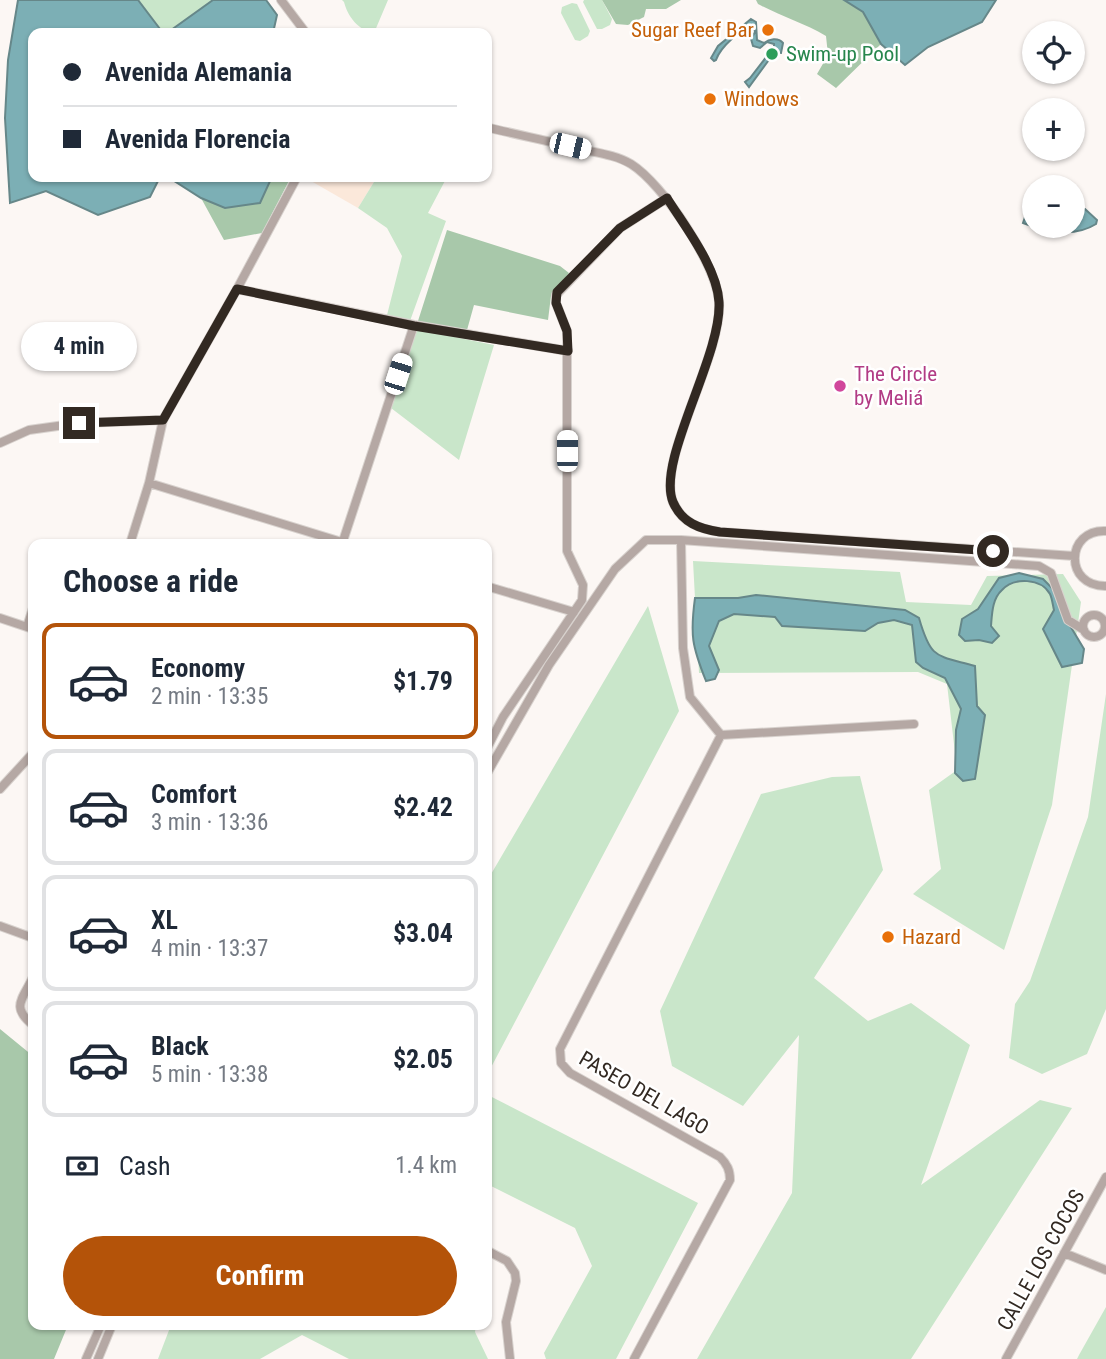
<!DOCTYPE html>
<html lang="en">
<head>
<meta charset="utf-8">
<style>
	body { margin:0; font-family:"Roboto Condensed",sans-serif; background:#f6f6f7; color:#1f2937; height:100vh; display:flex; flex-direction:column; font-size:26px; white-space:nowrap }
	* { box-sizing:border-box; margin:0 }
	p { font-size:23px; color:#747a83 }
	.icon { flex:none; width:38px; height:38px; fill:none; stroke:currentColor; stroke-width:2; stroke-linecap:round; stroke-linejoin:round }
	.map { position:relative; flex:1; overflow:hidden }
	.panel { position:absolute; left:28px; top:539px; width:464px; height:791px; display:flex; flex-direction:column; background:#fff; border-radius:14px; box-shadow:0 2px 5px #0004 }
	.panel>* { flex:none }
	.hud { position:absolute; left:28px; top:28px; width:464px; height:154px; border-radius:14px; box-shadow:0 2px 5px #0004; display:grid; align-content:center; height:154px; padding:0 35px; background:#fff }
	.controls { position:absolute; left:1022px; top:21px; display:grid; gap:14px }
	.controls a { display:grid; place-items:center; width:63px; height:63px; border-radius:50%; background:#fff; box-shadow:0 2px 5px #0004; font-size:35px }
	.end { position:absolute; width:32px; height:32px; margin:-16px; border:9px solid #322922; background:#fff; box-shadow:0 0 0 4px #fff }
	.from { border-radius:50% }
	.bubble { position:absolute; height:49px; border-radius:24px; background:#fff; box-shadow:0 2px 5px #0004; font-size:23px; font-weight:700; line-height:49px; text-align:center }
	.car { position:absolute; width:21px; height:42px; margin:-21px -10px; border-radius:9px; box-shadow:0 0 5px 2px #0007; background:linear-gradient(#fff 24%,#345 0 40%,#fff 0 76%,#345 0 86%,#fff 0) }
	.hud b { display:flex; align-items:center; gap:24px; height:66px; font-size:26px }
	.hud b+b { border-top:2px solid #e0e1e3 }
	.hud i { width:18px; height:18px; background:#1f2937 }
	ul { padding:0; list-style:none }
	li { display:flex; align-items:center; gap:21px; height:116px; margin:0 14px 10px; padding:0 21px; border:4px solid #e0e1e3; border-radius:14px }
	li div { flex:1 }
	li b { display:block; font-size:26px }
	li em { font-style:normal; font-weight:700 }
	li.current { border-color:#b45309 }
	li>.icon { width:63px; height:63px; stroke-width:1.5 }
	h2 { padding:0 35px; font-size:32px; line-height:84px }
	.pay { display:flex; align-items:center; gap:18px; height:77px; padding:0 35px; font-size:26px }
	.pay p { margin-inline-start:auto }
	.action { display:flex; gap:14px; margin-top:auto; padding:14px 35px }
	.action a { flex:1; height:80px; border-radius:42px; background:#b45309; color:#fff; font-size:28px; font-weight:700; line-height:80px; text-align:center }
	.map>svg:first-child { display:block }
</style>
</head>
<body>
<div class="map">
<svg width="1106" height="1359" viewBox="0 0 1106 1359">
	<rect width="100%" height="100%" fill="#fcf7f4"/>
	<path fill="#fbe8da" d="M304,177h73l-19,31z"/>
	<path fill="#c9e6ca" d="M138,0h75l-46,33h-4z
		M342,0h46l-14,33c-16,-3 -26,-16 -30,-31z
		M584,0h18l10,19 -2,6 -8,4h-5l-14,-27z
		M572,3l5,1 13,27 -2,5 -8,5 -5,-1 -14,-27 1,-6z
		M377,177h70l-19,36 18,8 -36,100 -23,-6 15,-59 -15,-28 -29,-20z
		M415,329l79,16 -35,115 -68,-52z
		M693,561l207,11 6,30 65,3 16,-29 76,-2 18,28 -29,203 -48,145 -91,-56 28,-25 -12,-79 28,-20 -10,-86 -29,-12 -219,1z
		M648,606l31,105 -192,364v-194z
		M1106,694v315l-19,45 -45,20 -33,-16 6,-54 15,-23 58,-164z
		M860,776l23,94 -69,108 54,43 43,-18 59,42 -49,140 119,-85 32,8 -161,251h-214l95,-166 7,-158 -56,71 -71,-40 -12,-55 101,-217 71,-17z
		M486,1094l212,109 -82,156h-70l-2,-6 48,-87 -17,-38 -88,-44z
		M1106,1307v52h-29l2,-4z
		M171,1325h305l-1,7 13,27h-139l-47,-24 -42,24h-102z"/>
	<path fill="#a8c8aa" d="M602,0h79l-15,9h-20l-2,8 -16,8 -12,-1z
		M756,0h88l19,12 18,32 -45,44 -19,-14 11,-19 -2,-19c-22,-13 -46,-20 -68,-32z
		M267,177h24l-29,56 -38,7 -23,-42 24,10 46,-28z
		M447,230l113,36 9,7 -18,23 -3,24 -74,-15 -7,25 -49,-9z
		M0,1029l33,27v269h35l-14,34h-54z"/>
	<path fill="#7cafb5" stroke="#668789" stroke-width="2" d="M18,0h120l25,33h-130v144h127l-10,20 -52,18 -52,-24 -36,12 -5,-85 3,-58z
		M213,0h53l11,15 -4,18h-106z
		M844,0h152l-14,22 -54,25 -23,18 -24,-21 -18,-32z
		M751,19l5,3 1,18 7,3c5,-4 14,-6 19,0l-2,10h-7l-25,34 -4,-5 5,-4 24,-31v-3l-7,-2 -7,6 -7,-2 -2,-7 4,-7 -1,-4c-12,-2 -34,20 -38,32l-2,1 -3,-3 7,-12z
		M168,177h99l4,2 -11,24 -35,5 -24,-10z
		M1085,209l12,11 -1,4c-22,14 -50,8 -73,-1l2,-6 9,4v5l29,3 1,-3h9v-16z
		M1019,573l24,6 10,10 13,30 18,30 -2,14 -20,4 -19,-38 11,-19c-1,-4 -2,-12 -4,-16 -9,-16 -36,-17 -48,-4 -10,9 -10,24 -11,36l8,10 -7,7 -13,-3 -14,1 -6,-6 3,-16 16,-10 21,-31z
		M756,595l149,15 14,8c12,42 17,37 56,48l2,40 8,9 -10,64 -12,2 -8,-8 1,-43 5,-21 -16,-31 -22,-10 -7,-6 -4,-37 -18,-5 -16,3 -13,8 -83,-5 -7,-9 -41,-3 -15,7 -10,25 10,24 -4,9 -9,2c-14,-35 -16,-46 -11,-83h43z"/>
	<g fill="none" stroke-linecap="round" stroke-linejoin="round">
		<defs>
			<path id="minor" d="M281,0l25,33
				M486,127c32,8 63,14 94,22 18,4 36,6 51,15 32,20 85,100 88,137 4,54 -63,159 -46,201 9,21 27,27 47,30l354,24
				M237,289l177,36 154,26
				M0,443l29,-13 50,-7 84,-3
				M149,483l196,60
				M1106,531c-41,-2 -42,56 0,55
				M681,540l2,108 7,49 31,38
				M130,544l19,-61 14,-63 74,-131 60,-112
				M342,544l72,-219
				M486,586l88,26
				M1083 626a11 11 0 1 1 22 0a11 11 0 1 1-22 0Z
				M0,618l33,11
				M27,627l6,-19
				M721,735l193,-11
				M486,750l17,-33 79,-117 1,-15 -16,-34v-220l-11,-28v-8l64,-67 47,-30
				M486,775l63,-110 66,-96 31,-29h35l358,26 12,7 17,47 16,10
				M0,789l33,-36
				M0,926l33,12
				M33,977c-10,22 -23,30 0,48
				M486,1250l21,11 8,12 1,8 -10,41 4,37
				M1064,1253l42,17
				M86,1359l15,-34
				M98,1359l14,-34
				M634,1359l96,-179c0,-10 -3,-16 -10,-23l-150,-84 -9,-10 -1,-14 161,-314
				M1006,1359l100,-182"/>
		</defs>
		<use href="#minor" stroke="#d8d2ce" stroke-width="10"/>
		<use href="#minor" stroke="#b5a8a4" stroke-width="8"/>
	</g>
	<g fill="none" stroke-linecap="round" stroke-linejoin="round">
		<path stroke="#322922" stroke-width="9" d="M79,423l84,-3 74,-131 177,37 154,25 -1,-20 -11,-28 1,-11 63,-64 47,-30c18,29 50,69 52,104 3,54 -63,159 -46,200 9,21 27,27 47,30l273,19"/>
	</g>
	<g fill="#e8710a" stroke="#fff" stroke-width="2.5">
		<circle cx="768" cy="30" r="7"/>
		<circle cx="710" cy="99" r="7"/>
		<circle cx="888" cy="937" r="7"/>
	</g>
	<circle fill="#2e9e5b" stroke="#fff" stroke-width="2.5" cx="772" cy="54" r="7"/>
	<circle fill="#d1479c" stroke="#fff" stroke-width="2.5" cx="840" cy="386" r="7"/>
	<g text-anchor="middle" dominant-baseline="central" stroke-width="5" stroke-linejoin="round" paint-order="stroke">
		<g font-size="21" fill="#c56008" stroke="#fff" text-anchor="start">
			<text x="754" y="30" text-anchor="end">Sugar Reef Bar</text>
			<text x="724" y="99">Windows</text>
			<text x="902" y="937">Hazard</text>
		</g>
		<g font-size="21" fill="#27864d" stroke="#fff" text-anchor="start">
			<text x="786" y="54">Swim-up Pool</text>
		</g>
		<g font-size="21" fill="#b23c85" stroke="#fff" text-anchor="start">
			<text x="854" y="374">The Circle<tspan x="854" dy="24">by Meliá</tspan></text>
		</g>
		<g font-size="21" fill="#322922" stroke="#fff">
			<text transform="translate(644 1093) rotate(30)">PASEO DEL LAGO</text>
			<text transform="translate(1041 1260) rotate(-61)">CALLE LOS COCOS</text>
		</g>
	</g>
</svg>
<div class="controls">
<a><svg class="icon" aria-label="locate" viewBox="0 0 24 24"><circle cx="12" cy="12" r="6"/><path d="M12 2v4M12 18v4M2 12h4M18 12h4"/></svg></a>
<a>+</a>
<a>−</a>
</div>
<i class="end from" style="left:993px;top:551px"></i>
<i class="end" style="left:79px;top:423px"></i>
<div class="bubble" style="left:21px;top:322px;width:116px">4 min</div>
<i class="car" style="left:570px;top:146px;rotate:103deg"></i>
<i class="car" style="left:398px;top:374px;rotate:18deg"></i>
<i class="car" style="left:567px;top:451px;rotate:0deg"></i>
<div class="hud">
<b><i class="from"></i>Avenida Alemania</b>
<b><i></i>Avenida Florencia</b>
</div>
<section class="panel">
<h2>Choose a ride</h2>
<ul>
<li class="current"><svg class="icon" aria-label="car" viewBox="0 0 24 24"><path d="M5 17H2v-5l4-1 3-4h7l3 4 3 1v5h-3M9 17h6M6 11h13"/><circle cx="7" cy="17" r="2"/><circle cx="17" cy="17" r="2"/></svg><div><b>Economy</b><p>2 min · 13:35</p></div><em>$1.79</em></li>
<li><svg class="icon" aria-label="car" viewBox="0 0 24 24"><path d="M5 17H2v-5l4-1 3-4h7l3 4 3 1v5h-3M9 17h6M6 11h13"/><circle cx="7" cy="17" r="2"/><circle cx="17" cy="17" r="2"/></svg><div><b>Comfort</b><p>3 min · 13:36</p></div><em>$2.42</em></li>
<li><svg class="icon" aria-label="car" viewBox="0 0 24 24"><path d="M5 17H2v-5l4-1 3-4h7l3 4 3 1v5h-3M9 17h6M6 11h13"/><circle cx="7" cy="17" r="2"/><circle cx="17" cy="17" r="2"/></svg><div><b>XL</b><p>4 min · 13:37</p></div><em>$3.04</em></li>
<li><svg class="icon" aria-label="car" viewBox="0 0 24 24"><path d="M5 17H2v-5l4-1 3-4h7l3 4 3 1v5h-3M9 17h6M6 11h13"/><circle cx="7" cy="17" r="2"/><circle cx="17" cy="17" r="2"/></svg><div><b>Black</b><p>5 min · 13:38</p></div><em>$2.05</em></li>
</ul>
<div class="pay"><svg class="icon" aria-label="cash" viewBox="0 0 24 24"><path d="M3 7h18v10H3z"/><circle cx="12" cy="12" r="2"/></svg>Cash<p>1.4 km</p></div>
<div class="action"><a>Confirm</a></div>
</section>
</div>
</body>
</html>
